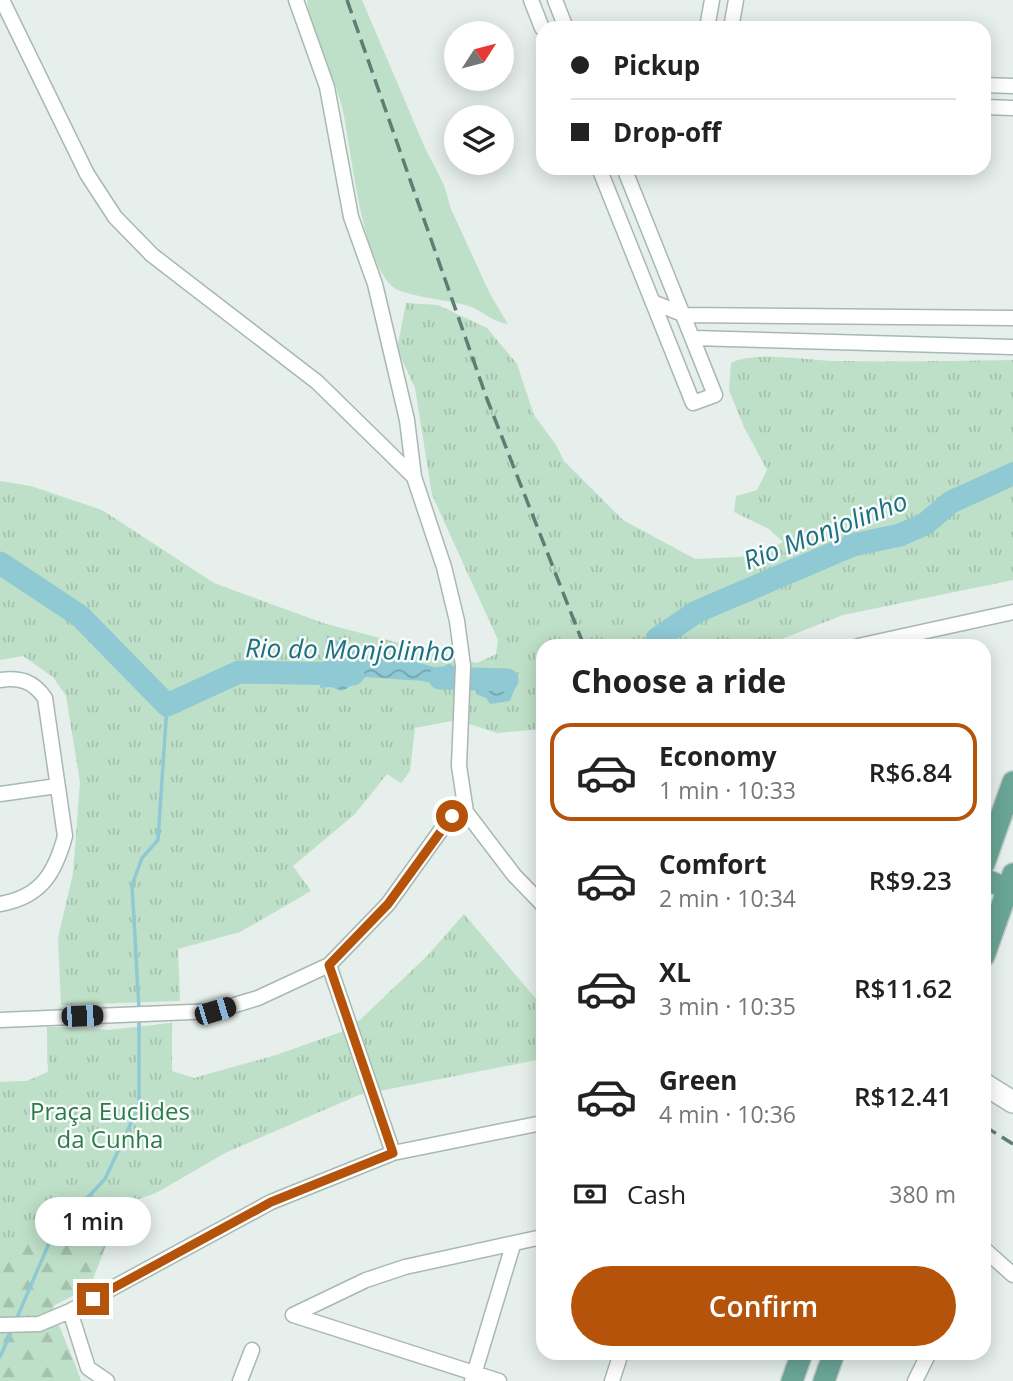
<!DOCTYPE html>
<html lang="en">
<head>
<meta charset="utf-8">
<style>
	body { margin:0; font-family:"Open Sans",sans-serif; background:#f6f6f6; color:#222; height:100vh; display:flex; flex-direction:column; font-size:26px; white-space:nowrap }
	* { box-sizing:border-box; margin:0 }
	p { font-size:23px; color:#767676 }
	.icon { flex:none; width:38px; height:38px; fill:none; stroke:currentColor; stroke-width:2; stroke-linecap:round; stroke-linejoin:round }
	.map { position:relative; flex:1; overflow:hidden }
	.panel { position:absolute; left:536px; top:639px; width:455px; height:721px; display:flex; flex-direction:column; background:#fff; border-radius:21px; box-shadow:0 4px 18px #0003 }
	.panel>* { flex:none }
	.banner { position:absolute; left:536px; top:21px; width:455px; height:154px; border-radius:21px; box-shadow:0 4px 18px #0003; display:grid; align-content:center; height:154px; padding:0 35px; background:#fff }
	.needle { width:46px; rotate:54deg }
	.tools { position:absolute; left:444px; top:21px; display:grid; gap:14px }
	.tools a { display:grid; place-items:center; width:70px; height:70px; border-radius:50%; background:#fff; box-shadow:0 4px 18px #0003; font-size:35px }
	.end { position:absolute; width:32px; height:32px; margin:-16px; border:9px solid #b45309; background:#fff; box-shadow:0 0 0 4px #fff }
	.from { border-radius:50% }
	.bubble { position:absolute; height:49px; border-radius:24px; background:#fff; box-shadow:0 4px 18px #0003; font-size:23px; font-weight:600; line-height:49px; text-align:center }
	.car { position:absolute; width:21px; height:42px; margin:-21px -10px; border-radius:9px; box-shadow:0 0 5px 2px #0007; background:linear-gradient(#222 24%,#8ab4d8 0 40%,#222 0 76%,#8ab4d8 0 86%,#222 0) }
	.banner b { display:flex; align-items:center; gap:24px; height:66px; font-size:26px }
	.banner b+b { border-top:2px solid #e0e0e0 }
	.banner i { width:18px; height:18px; background:#222 }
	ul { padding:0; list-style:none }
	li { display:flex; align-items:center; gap:21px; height:98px; margin:0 14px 10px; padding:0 21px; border:4px solid transparent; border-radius:21px }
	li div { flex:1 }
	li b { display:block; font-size:26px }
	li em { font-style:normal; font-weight:600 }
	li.current { border-color:#b45309 }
	li>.icon { width:63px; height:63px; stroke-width:1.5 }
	h2 { padding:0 35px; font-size:32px; line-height:84px }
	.pay { display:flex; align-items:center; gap:18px; height:77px; padding:0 35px; font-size:26px }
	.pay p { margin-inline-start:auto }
	.cta { display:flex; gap:14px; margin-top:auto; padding:14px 35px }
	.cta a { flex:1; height:80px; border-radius:42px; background:#b45309; color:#fff; font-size:28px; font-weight:600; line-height:80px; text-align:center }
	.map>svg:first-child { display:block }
</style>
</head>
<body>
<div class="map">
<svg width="1013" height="1381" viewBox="0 0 1013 1381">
	<defs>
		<pattern id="forest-firs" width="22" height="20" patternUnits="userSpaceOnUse" patternTransform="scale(1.75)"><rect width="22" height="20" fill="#bfe0c8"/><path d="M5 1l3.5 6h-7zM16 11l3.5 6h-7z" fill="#a4c1ad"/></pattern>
		<pattern id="park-tufts" width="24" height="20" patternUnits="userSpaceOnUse" patternTransform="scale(1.75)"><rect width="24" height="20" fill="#bfe0c8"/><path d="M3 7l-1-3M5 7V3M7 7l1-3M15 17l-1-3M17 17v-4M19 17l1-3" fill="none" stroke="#a4c1ad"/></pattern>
		<pattern id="water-waves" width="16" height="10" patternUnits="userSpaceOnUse" patternTransform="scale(1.75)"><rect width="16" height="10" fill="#8ec9d4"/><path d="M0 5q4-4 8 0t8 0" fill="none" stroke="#74a5ad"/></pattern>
	</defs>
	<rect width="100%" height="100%" fill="#e6efeb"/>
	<path fill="#bfe0c8" d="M307,0h55l63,148 19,37 7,24 39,85 18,30c-17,-2 -26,-15 -43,-19 -17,-5 -61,-9 -72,-18 -33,-28 -41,-138 -51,-180 -8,-33 -32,-76 -35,-107z"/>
	<path fill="url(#forest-firs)" d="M172,1023l-27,170 -27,21 -28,73 -37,19c7,27 20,49 28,75h-81v-299l27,-1 21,-9 -1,-45 63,3z"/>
	<path fill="url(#park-tufts)" d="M406,303l32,2 49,23 30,36 17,51 22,30 8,16 59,59 72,39 62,-3 26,-14 -14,-13 -35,-17 2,-16 21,-6 10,-20 -23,-43 -15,-37 2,-27c22,-13 81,-2 108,-2 58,1 116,0 174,-1v220l-170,35 -79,31h-222v83l-45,4 -40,-13 -42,8 -5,43 -9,12 -14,-9 -32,40 -62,52 18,25 -71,41 -62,17 2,52 -119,4 -3,-67 15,-65 7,-91 -14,-86 -13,-19 -30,-21 -23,4v-179l31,5 71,24 112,73 112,41 151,39 19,-9 2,-14 -66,-145 -17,-107 -18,-39z
		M464,914l78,92v53l-183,36 -132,57 -71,41 -156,55v-166l27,-1 21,-9 -1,-45 63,3 62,-7v48l22,7 82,-23 65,-23 20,-13 67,-64z"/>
	<path fill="url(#water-waves)" d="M327,635l37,21 49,5 28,8 8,-6 11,8v13l-14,3 -23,-6 -57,-4 -24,14 -11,-4 -11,1z
		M510,675l6,10 -6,16 -20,3 -4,-6 -10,-4v-11z"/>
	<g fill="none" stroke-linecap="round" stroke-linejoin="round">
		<path stroke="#8ec9d4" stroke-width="3.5" d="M139,1009l-7,-124 10,-27 16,-18 9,-135
			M16,1320l37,-86 52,-55 34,-73v-89
			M0,1357l12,-27"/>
		<path stroke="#8ec9d4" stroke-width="23" d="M0,563l80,53 87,89 72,-33 114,2
			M657,639l39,-27 157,-67 47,-10 25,-11 26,-22 62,-28
			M440,678l67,2"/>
		<defs>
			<path id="street" d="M2,0l85,174 28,43 37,38 165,127 97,95 30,90 13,54 6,45 -4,100 7,46 48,63 28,29
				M296,0l31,87 24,130 24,67 32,136 7,57
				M531,0l11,28
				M555,0l11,28
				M707,28l5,-28
				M731,28l5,-28
				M984,85l29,1
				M984,107l29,1
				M599,168l94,235 22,-8 -91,-227
				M655,303l30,12 328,3
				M694,338l319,9
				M858,646l155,-34
				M0,680c20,-3 33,1 45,18l20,138c-10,37 -24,61 -65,68
				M0,794l57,-8
				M329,965l64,188
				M0,1020l215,-9 43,-13 71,-33 59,-61 76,-106
				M984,1249l29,26
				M70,1311l18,57 19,13
				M293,1315l73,-35 39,-13 137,-30
				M293,1315l206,66
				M0,1325l39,-1 31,-13 201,-109 122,-49 149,-30
				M240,1381l12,-31
				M472,1381l41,-136
				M612,1381l9,-28
				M915,1381l14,-28"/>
			<path id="secondary" d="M984,1084l29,18"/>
			<path id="primary" d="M984,864l29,-82
				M984,879l24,10
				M984,956l29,-82
				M792,1381l10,-28
				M824,1381l10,-28"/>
		</defs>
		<use href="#street" stroke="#a8b8b2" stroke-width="17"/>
		<use href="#secondary" stroke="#a4bbb3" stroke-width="24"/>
		<use href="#primary" stroke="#c2cac8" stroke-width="24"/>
		<use href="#street" stroke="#fff" stroke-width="14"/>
		<use href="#secondary" stroke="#fff" stroke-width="21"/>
		<use href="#primary" stroke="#6aa596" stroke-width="21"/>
		<path stroke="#5f7d75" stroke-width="3.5" stroke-dasharray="14 7" stroke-linecap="butt" d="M347,0l140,399 97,247
			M984,1126l29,18"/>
	</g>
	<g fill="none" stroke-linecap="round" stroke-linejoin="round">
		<path stroke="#b45309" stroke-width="9" d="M93,1299l178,-97 122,-49 -64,-188 59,-61 64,-88"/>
	</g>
	<g text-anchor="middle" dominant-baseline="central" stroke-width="5" stroke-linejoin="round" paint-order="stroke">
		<g font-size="24" fill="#2d7a4b" stroke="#f7fbf9">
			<text x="110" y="1110">Praça Euclides<tspan x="110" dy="28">da Cunha</tspan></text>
		</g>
		<g font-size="26" font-style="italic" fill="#1c6f80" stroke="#f7fbf9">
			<text transform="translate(825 530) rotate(-21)">Rio Monjolinho</text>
			<text transform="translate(350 649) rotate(1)">Rio do Monjolinho</text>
		</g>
	</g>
</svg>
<div class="tools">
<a><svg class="needle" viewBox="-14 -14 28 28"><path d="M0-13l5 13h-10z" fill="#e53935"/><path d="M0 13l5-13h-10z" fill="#767676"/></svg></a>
<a><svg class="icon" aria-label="layers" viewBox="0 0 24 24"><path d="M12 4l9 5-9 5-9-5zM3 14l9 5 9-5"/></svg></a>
</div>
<i class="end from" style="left:452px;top:816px"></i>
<i class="end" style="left:93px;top:1299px"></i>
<div class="bubble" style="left:35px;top:1197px;width:116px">1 min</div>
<i class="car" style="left:215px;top:1011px;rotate:73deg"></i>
<i class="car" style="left:82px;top:1016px;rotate:88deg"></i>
<div class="banner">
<b><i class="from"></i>Pickup</b>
<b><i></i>Drop-off</b>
</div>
<section class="panel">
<h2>Choose a ride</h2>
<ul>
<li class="current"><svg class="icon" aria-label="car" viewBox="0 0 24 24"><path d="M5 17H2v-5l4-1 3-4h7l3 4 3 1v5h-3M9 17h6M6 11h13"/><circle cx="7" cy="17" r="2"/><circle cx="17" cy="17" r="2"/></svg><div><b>Economy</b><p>1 min · 10:33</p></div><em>R$6.84</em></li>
<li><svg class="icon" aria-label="car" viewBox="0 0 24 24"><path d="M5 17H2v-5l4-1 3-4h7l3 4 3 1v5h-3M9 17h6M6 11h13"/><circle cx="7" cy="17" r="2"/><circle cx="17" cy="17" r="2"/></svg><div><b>Comfort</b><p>2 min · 10:34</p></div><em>R$9.23</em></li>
<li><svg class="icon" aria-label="car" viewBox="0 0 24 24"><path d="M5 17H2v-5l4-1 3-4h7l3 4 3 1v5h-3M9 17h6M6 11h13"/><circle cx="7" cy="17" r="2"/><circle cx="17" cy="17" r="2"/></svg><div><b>XL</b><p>3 min · 10:35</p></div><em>R$11.62</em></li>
<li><svg class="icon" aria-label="car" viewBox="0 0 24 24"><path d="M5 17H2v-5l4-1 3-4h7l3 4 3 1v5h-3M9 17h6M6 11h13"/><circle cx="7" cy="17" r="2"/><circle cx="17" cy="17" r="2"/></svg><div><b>Green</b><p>4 min · 10:36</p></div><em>R$12.41</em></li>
</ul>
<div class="pay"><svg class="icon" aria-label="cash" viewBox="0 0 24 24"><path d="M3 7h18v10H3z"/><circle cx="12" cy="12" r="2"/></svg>Cash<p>380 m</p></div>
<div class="cta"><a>Confirm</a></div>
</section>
</div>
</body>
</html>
